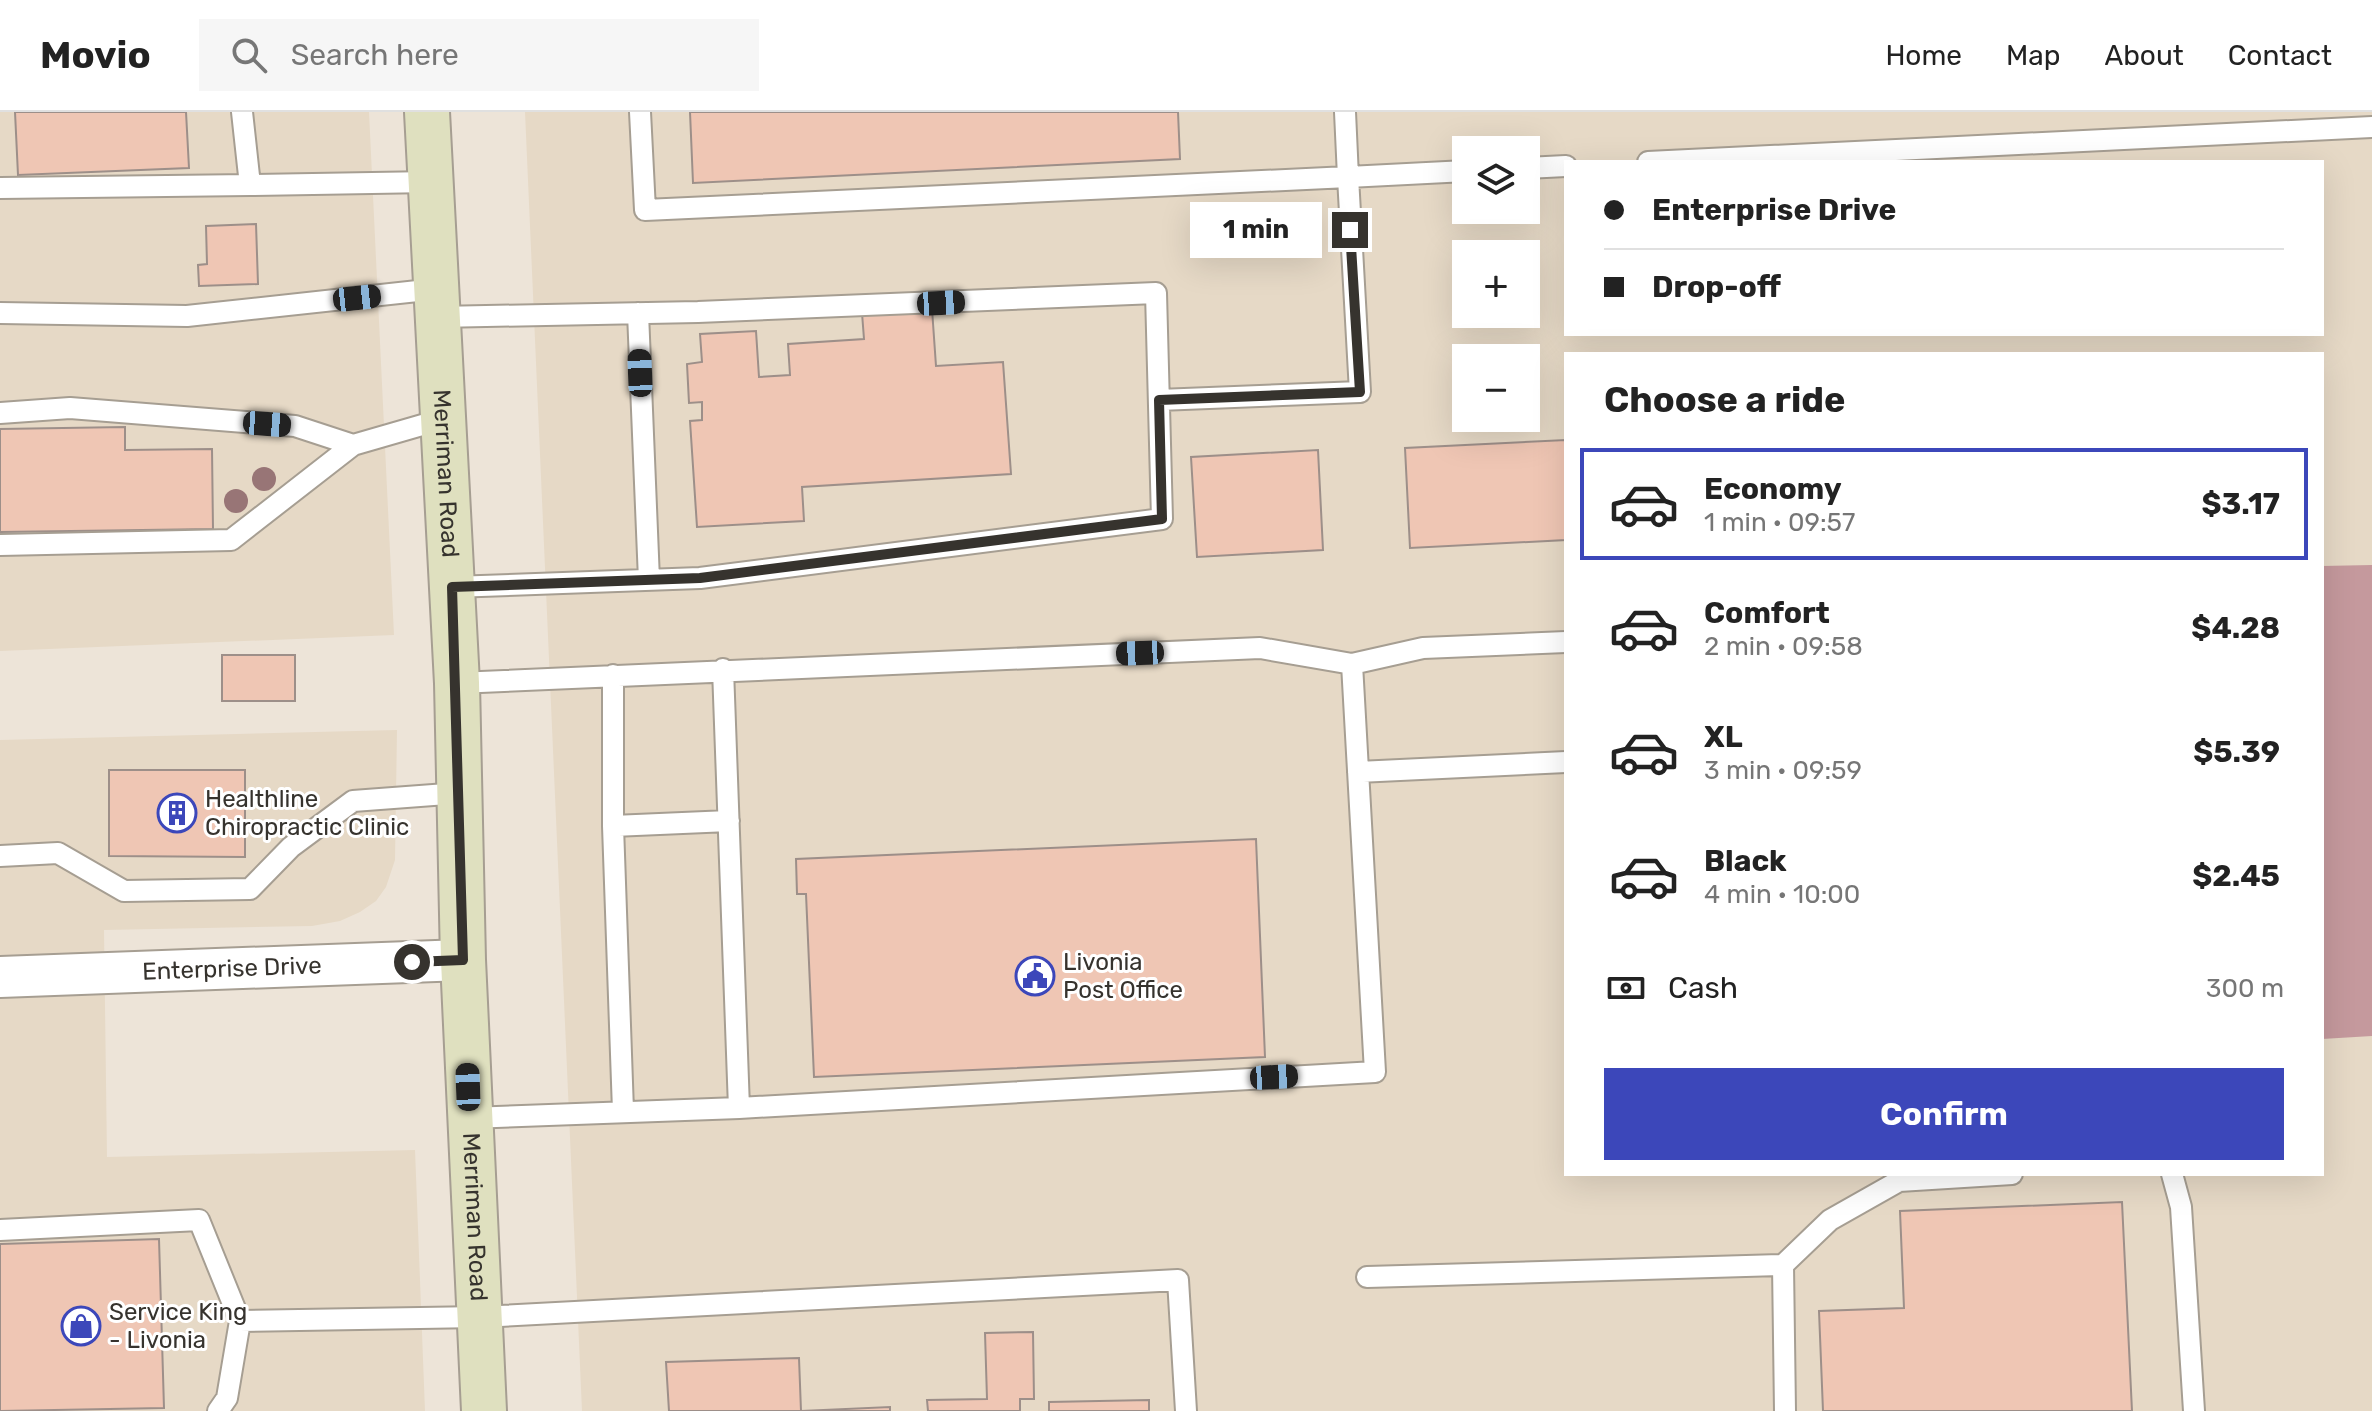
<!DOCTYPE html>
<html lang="en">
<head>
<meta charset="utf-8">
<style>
	body { margin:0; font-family:Rubik,sans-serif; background:#f6f6f6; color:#222; height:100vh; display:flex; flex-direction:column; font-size:30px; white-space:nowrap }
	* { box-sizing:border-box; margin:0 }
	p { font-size:26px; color:#767676 }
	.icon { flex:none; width:44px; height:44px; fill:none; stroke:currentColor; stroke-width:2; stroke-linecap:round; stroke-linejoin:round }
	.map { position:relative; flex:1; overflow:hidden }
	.sheet { position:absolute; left:1564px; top:240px; width:760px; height:824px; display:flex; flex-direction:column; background:#fff; border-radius:0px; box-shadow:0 8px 32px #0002 }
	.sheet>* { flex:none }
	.hud { position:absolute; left:1564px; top:48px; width:760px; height:176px; border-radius:0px; box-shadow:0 8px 32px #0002; display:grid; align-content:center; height:176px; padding:0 40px; background:#fff }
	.controls { position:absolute; left:1452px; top:24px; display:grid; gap:16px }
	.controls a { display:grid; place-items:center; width:88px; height:88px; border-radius:0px; background:#fff; box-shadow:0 8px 32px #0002; font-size:40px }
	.end { position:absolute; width:36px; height:36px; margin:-18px; border:10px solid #36332e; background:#fff; box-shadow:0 0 0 4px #fff }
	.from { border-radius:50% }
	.bubble { position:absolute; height:56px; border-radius:0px; background:#fff; box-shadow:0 8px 32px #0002; font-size:26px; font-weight:700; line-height:56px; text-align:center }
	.car { position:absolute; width:24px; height:48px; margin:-24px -12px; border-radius:10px; box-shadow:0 0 6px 2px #0007; background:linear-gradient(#222 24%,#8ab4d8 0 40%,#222 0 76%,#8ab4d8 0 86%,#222 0) }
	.hud b { display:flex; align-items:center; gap:28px; height:76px; font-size:30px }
	.hud b+b { border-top:2px solid #e0e0e0 }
	.hud i { width:20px; height:20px; background:#222 }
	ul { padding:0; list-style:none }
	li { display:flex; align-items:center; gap:24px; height:112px; margin:0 16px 12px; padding:0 24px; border:4px solid transparent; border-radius:0px }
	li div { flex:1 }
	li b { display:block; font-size:30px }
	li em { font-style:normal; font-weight:700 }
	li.selected { border-color:#3c47ba }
	li>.icon { width:72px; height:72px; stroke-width:1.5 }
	h2 { padding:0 40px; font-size:36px; line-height:96px }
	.pay { display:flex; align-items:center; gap:20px; height:88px; padding:0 40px; font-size:30px }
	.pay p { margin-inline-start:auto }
	.cta { display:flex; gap:16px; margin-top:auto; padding:16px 40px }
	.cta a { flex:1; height:92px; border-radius:0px; background:#3c47ba; color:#fff; font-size:32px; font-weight:700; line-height:92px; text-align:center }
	header { display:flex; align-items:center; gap:48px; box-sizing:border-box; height:112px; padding:0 40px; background:#fff; border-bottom:2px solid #e0e0e0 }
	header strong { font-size:38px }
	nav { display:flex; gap:44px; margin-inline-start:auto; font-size:28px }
	.search { width:560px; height:72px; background:#f6f6f6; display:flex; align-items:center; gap:20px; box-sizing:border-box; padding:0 28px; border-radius:0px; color:#767676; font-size:30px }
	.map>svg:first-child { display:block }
</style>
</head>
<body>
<header>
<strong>Movio</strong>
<div class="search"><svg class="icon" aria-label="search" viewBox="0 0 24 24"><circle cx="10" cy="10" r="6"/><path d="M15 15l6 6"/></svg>Search here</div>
<nav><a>Home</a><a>Map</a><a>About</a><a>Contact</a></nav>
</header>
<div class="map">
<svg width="2372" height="1299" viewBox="0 0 2372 1299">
	<rect width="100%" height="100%" fill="#ede4d8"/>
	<path fill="#e6d9c6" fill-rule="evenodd" d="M0,0h369l25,523 -394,16z
		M525,0h1847v1299h-1790zM1466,38h60v60h-60zM1566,50h756v172h-756zM1466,142h60v60h-60zM1566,242h756v820h-756zM1466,246h60v60h-60z
		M397,618l-2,130 -9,27 -10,14 -16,11 -20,9 -28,5 -208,4 3,227 308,-7 10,261h-425v-671z"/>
	<path fill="#c5999d" d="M2372,453v471l-50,3v-473z"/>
	<path fill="#efc6b4" stroke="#9d8f89" stroke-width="2" d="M15,0h171l3,56 -171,7z
		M690,0h488l2,47 -487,24z
		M256,112l2,60 -59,2 -1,-21 9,-1 -1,-38z
		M932,197l4,57 67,-4 8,112 -209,13 2,34 -107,6 -7,-106 12,-1v-18l-13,1 -2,-39 15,-2 -2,-28 56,-3 3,46 31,-2 -2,-31 76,-5 -2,-26z
		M125,315v23l87,-1 1,80 -213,3v-103z
		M1566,328v100l-156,8 -5,-100z
		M1318,338l5,100 -126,7 -6,-100z
		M222,543h73v46h-73z
		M109,658h136v87l-136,-1z
		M1256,727l9,218 -451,20 -8,-183h-9l-1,-35z
		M2122,1090l10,209h-309l-4,-100 85,-3 -4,-97z
		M159,1127l5,169 -164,3v-167z
		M1033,1220l1,67h-14v12h-92l-1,-11 60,-1 -2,-66z
		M799,1246l2,53h-132l-3,-49z
		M1149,1288v11h-100v-9z
		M890,1295v4h-89z"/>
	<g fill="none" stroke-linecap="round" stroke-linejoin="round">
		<defs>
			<path id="service" d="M640,0l5,98 703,-33 12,215 -201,8
				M1345,0l3,65 118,-6
				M1648,50l724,-35
				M1526,56l40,-2
				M250,73l181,-3
				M0,76l250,-3 -8,-73
				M0,201l187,3 249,-27
				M638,201l11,267
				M438,205l260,-5 458,-19 6,226 -462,59 -248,9
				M0,301l70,-5 225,18 58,19
				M0,433l231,-5 122,-95 90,-26
				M1352,552l71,-16 143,-6
				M723,557l16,439
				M613,563v151l10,285
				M457,571l803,-35 92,16 23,408 -636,36 -270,10
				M1358,660l208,-10
				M613,714l116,-5
				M0,744l58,-3 66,38 126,-2 41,-42 62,-46 107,-8
				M2172,1062l9,33 13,204
				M0,1118l199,-10 41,101 -13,77 -9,13
				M1783,1153l2,146
				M1367,1165l416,-12 47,-45 69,-39 113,-7
				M240,1209l240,-4 698,-37 8,131"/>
			<g id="minor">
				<path id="s1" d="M0,865l463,-17"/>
			</g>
			<g id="secondary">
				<path id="s2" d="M427,0l30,571 6,277 21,451"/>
			</g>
		</defs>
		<use href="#service" stroke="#a69e92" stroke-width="24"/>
		<use href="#minor" stroke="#a69e92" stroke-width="44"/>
		<use href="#secondary" stroke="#a69e92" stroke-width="48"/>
		<use href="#service" stroke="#fff" stroke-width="20"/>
		<use href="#minor" stroke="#fff" stroke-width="40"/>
		<use href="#secondary" stroke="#dfe0bf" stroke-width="44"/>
	</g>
	<g fill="#987576">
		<circle cx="264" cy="367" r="12"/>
		<circle cx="236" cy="389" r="12"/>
	</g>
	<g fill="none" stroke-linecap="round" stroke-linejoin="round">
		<path stroke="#36332e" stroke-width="10" d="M412,850l51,-2 -11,-373 248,-9 462,-59 -3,-119 201,-8 -10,-162"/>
	</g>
	<defs>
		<symbol id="building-ring" viewBox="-11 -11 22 22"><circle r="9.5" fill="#fff" stroke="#3c47ba" stroke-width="1.5"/><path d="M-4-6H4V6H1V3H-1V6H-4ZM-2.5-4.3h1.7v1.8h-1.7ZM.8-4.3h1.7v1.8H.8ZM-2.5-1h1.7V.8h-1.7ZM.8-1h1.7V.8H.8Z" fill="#3c47ba"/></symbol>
		<symbol id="civic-ring" viewBox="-11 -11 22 22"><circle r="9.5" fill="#fff" stroke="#3c47ba" stroke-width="1.5"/><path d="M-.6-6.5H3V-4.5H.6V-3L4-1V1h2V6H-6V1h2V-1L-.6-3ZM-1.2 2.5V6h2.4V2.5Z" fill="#3c47ba"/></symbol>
		<symbol id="shop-ring" viewBox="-11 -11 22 22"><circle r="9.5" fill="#fff" stroke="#3c47ba" stroke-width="1.5"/><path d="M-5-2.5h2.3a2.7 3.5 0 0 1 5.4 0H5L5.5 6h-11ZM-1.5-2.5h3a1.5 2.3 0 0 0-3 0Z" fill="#3c47ba"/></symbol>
	</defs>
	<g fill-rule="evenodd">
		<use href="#building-ring" x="155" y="679" width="44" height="44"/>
		<use href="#civic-ring" x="1013" y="842" width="44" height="44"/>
		<use href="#shop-ring" x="59" y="1192" width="44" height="44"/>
	</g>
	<g text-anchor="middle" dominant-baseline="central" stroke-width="6" stroke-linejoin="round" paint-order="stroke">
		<g font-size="24" fill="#36332e" stroke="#fff">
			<text stroke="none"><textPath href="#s2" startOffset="362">Merriman Road</textPath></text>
			<text stroke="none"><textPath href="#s1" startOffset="232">Enterprise Drive</textPath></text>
			<text stroke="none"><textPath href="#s2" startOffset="1106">Merriman Road</textPath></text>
		</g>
		<g font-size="24" fill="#36332e" stroke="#fff" text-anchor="start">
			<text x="205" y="687">Healthline<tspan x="205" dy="28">Chiropractic Clinic</tspan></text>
			<text x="1063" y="850">Livonia<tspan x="1063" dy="28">Post Office</tspan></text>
			<text x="109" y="1200">Service King<tspan x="109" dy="28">- Livonia</tspan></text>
		</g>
	</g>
</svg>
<div class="controls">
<a><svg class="icon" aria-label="layers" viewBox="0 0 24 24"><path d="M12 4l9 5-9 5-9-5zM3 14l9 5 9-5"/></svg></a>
<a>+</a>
<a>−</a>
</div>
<i class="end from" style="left:412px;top:850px"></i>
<i class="end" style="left:1350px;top:118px"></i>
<div class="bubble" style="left:1190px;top:90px;width:132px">1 min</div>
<i class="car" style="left:357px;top:186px;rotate:84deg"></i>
<i class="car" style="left:941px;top:191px;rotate:87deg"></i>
<i class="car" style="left:640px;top:261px;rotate:358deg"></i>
<i class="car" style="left:267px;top:312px;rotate:94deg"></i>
<i class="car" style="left:1140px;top:541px;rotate:268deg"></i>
<i class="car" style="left:1274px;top:965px;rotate:87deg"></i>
<i class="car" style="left:468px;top:975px;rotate:358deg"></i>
<div class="hud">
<b><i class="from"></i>Enterprise Drive</b>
<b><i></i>Drop-off</b>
</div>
<section class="sheet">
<h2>Choose a ride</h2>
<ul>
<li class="selected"><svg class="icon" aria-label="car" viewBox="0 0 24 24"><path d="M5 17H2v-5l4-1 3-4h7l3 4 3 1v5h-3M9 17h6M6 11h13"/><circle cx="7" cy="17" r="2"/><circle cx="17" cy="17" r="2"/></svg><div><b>Economy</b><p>1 min · 09:57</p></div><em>$3.17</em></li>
<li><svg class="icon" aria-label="car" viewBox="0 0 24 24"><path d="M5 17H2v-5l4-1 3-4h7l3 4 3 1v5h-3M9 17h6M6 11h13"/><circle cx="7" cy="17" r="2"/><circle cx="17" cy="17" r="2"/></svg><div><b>Comfort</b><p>2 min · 09:58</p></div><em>$4.28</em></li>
<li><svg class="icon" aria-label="car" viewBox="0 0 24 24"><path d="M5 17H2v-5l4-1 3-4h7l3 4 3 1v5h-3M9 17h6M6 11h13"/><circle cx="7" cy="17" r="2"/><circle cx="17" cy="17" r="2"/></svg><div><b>XL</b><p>3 min · 09:59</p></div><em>$5.39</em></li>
<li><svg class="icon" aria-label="car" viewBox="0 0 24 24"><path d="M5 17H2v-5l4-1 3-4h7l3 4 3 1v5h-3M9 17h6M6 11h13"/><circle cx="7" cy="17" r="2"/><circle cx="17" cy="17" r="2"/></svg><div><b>Black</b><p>4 min · 10:00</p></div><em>$2.45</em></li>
</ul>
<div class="pay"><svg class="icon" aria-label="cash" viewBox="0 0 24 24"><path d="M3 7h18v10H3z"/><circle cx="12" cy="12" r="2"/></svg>Cash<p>300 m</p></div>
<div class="cta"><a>Confirm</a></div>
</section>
</div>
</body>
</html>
